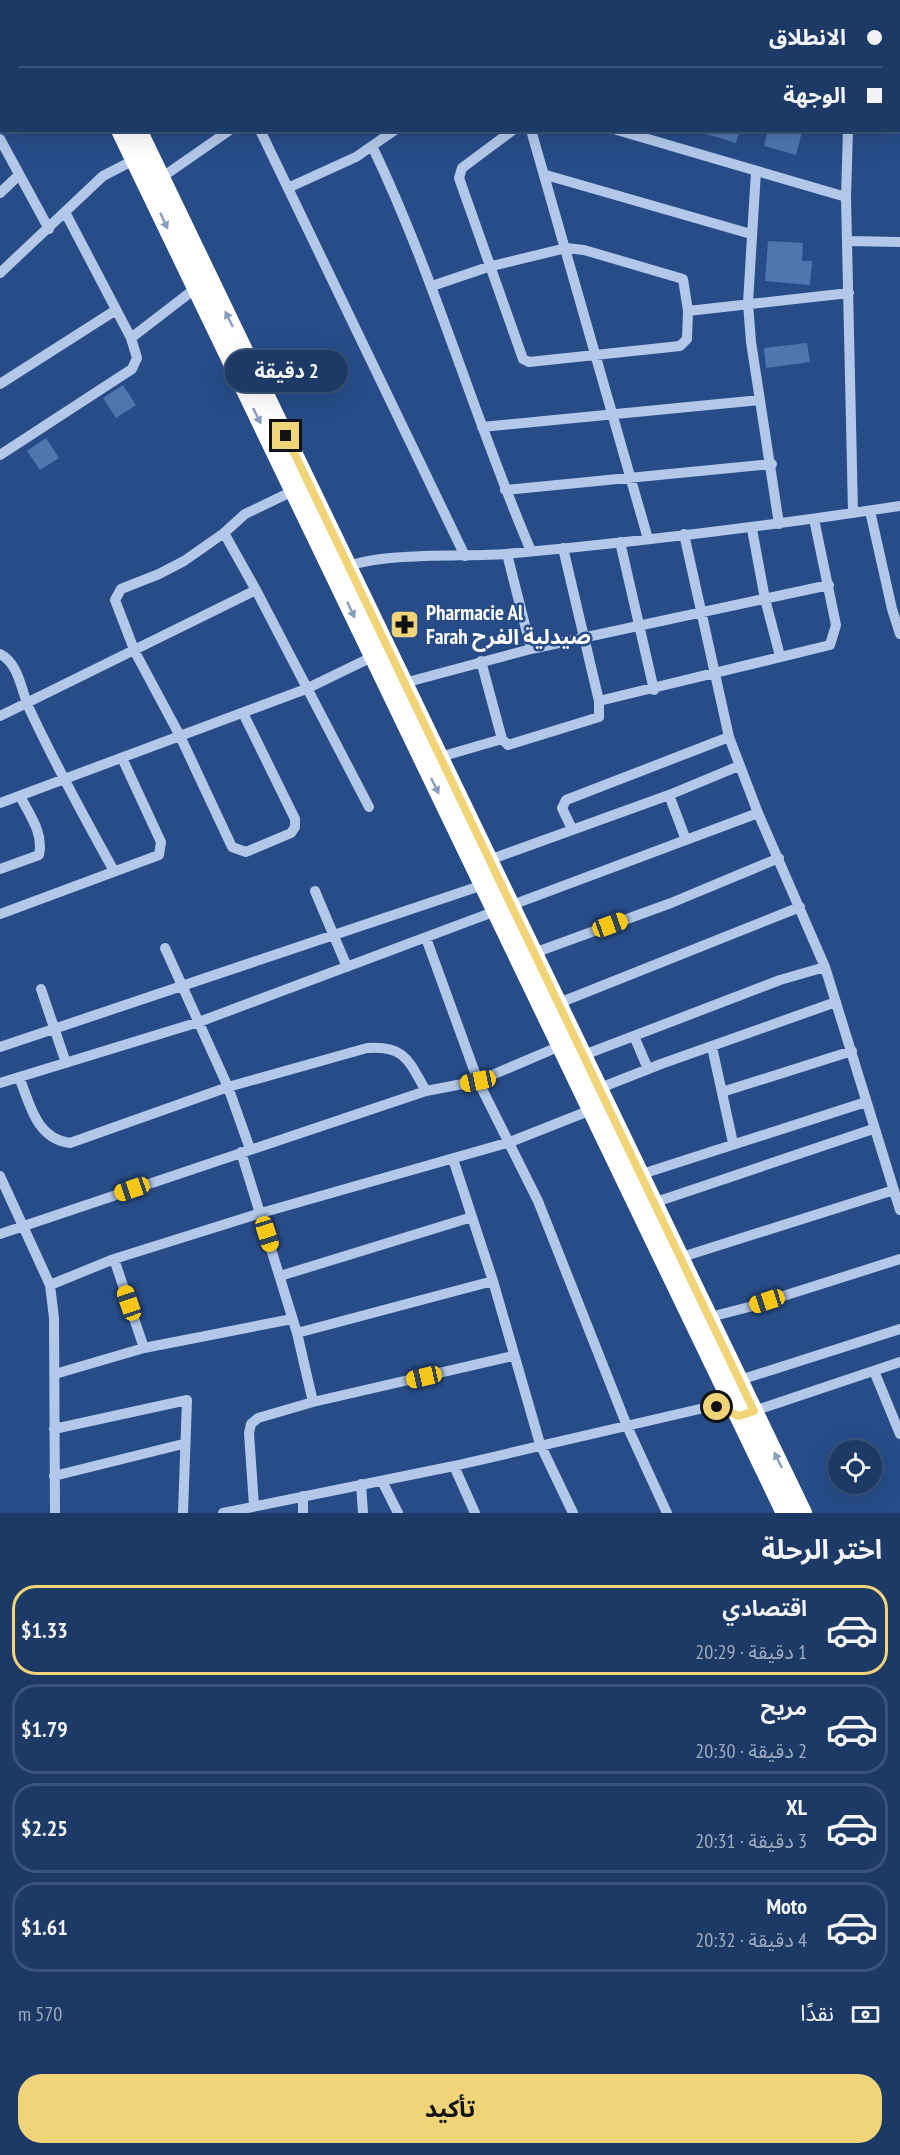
<!DOCTYPE html>
<html lang="ar">
<head>
<meta charset="utf-8">
<style>
	body { margin:0; font-family:"PT Sans Narrow","Noto Sans Arabic",sans-serif; background:#25406c; color:#f1f3f6; direction:rtl; height:100vh; display:flex; flex-direction:column; font-size:22px; white-space:nowrap }
	* { box-sizing:border-box; margin:0 }
	p { font-size:20px; color:#a0acbf }
	.icon { flex:none; width:33px; height:33px; fill:none; stroke:currentColor; stroke-width:2; stroke-linecap:round; stroke-linejoin:round }
	.map { position:relative; height:1513px; overflow:hidden; direction:ltr }
	.sheet { display:flex; flex-direction:column; background:#1d3966; flex:1 }
	.sheet>* { flex:none }
	.hud { position:absolute; left:0px; top:0px; width:900px; height:132px; box-shadow:0 6px 24px #0002,0 0 0 2px #3b537a; direction:rtl; display:grid; align-content:center; height:132px; padding:0 18px; background:#1d3966 }
	.buttons { position:absolute; left:828px; top:1440px; display:grid; gap:12px }
	.buttons a { display:grid; place-items:center; width:54px; height:54px; border-radius:50%; background:#1d3966; box-shadow:0 6px 24px #0002,0 0 0 2px #3b537a; font-size:30px }
	.end { position:absolute; width:27px; height:27px; margin:-14px; border:8px solid #f1d478; background:#111; box-shadow:0 0 0 3px #111 }
	.from { border-radius:50% }
	.bubble { position:absolute; height:42px; border-radius:21px; background:#1d3966; box-shadow:0 6px 24px #0002,0 0 0 2px #3b537a; font-size:20px; font-weight:700; line-height:42px; text-align:center; direction:rtl }
	.car { position:absolute; width:18px; height:36px; margin:-18px -9px; border-radius:8px; box-shadow:0 0 4px 2px #0007; background:linear-gradient(#f5c518 24%,#345 0 40%,#f5c518 0 76%,#345 0 86%,#f5c518 0) }
	.hud b { display:flex; align-items:center; gap:21px; height:57px; font-size:22px }
	.hud b+b { border-top:2px solid #3b537a }
	.hud i { width:15px; height:15px; background:#f1f3f6 }
	ul { padding:0; list-style:none }
	li { display:flex; align-items:center; gap:18px; height:90px; margin:0 12px 9px; padding:0 6px; border:3px solid #3b537a; border-radius:24px }
	li div { flex:1 }
	li b { display:block; font-size:22px }
	li em { font-style:normal; font-weight:700 }
	li.on { border-color:#f1d478 }
	li>.icon { width:54px; height:54px; stroke-width:1.5 }
	h2 { padding:0 18px; font-size:27px; line-height:72px }
	.pay { display:flex; align-items:center; gap:15px; height:66px; padding:0 18px; font-size:22px }
	.pay p { margin-inline-start:auto }
	.primary-button { display:flex; gap:12px; margin-top:auto; padding:12px 18px }
	.primary-button a { flex:1; height:69px; border-radius:24px; background:#f1d478; color:#111; font-size:24px; font-weight:700; line-height:69px; text-align:center }
	.map>svg:first-child { display:block }
</style>
</head>
<body>
<div class="map">
<svg width="900" height="1513" viewBox="0 0 900 1513">
	<rect width="100%" height="100%" fill="#274c88"/>
	<g fill="none" stroke-linecap="round" stroke-linejoin="round">
		<path stroke="#a7c3e9" stroke-width="4" d="M114,2l4,-2
			M0,65l2,-1"/>
	</g>
	<path fill="#4f76af" d="M704,130h36l-4,13 -33,-10z
		M768,130l34,2 -6,23 -32,-9z
		M768,241l35,2 -1,18h10l-2,24 -45,-4z
		M807,343l3,19 -44,6 -2,-20z
		M123,385l13,20 -20,13 -13,-20z
		M46,438l13,20 -19,12 -13,-19z"/>
	<g fill="none" stroke-linecap="round" stroke-linejoin="round">
		<path stroke="#b3c8e9" stroke-width="10" d="M416,2l2,-2
			M545,2l1,-2
			M870,2v-2
			M260,130l205,426
			M531,130l117,409
			M617,130l229,67
			M848,130l-2,67 7,316
			M0,139l49,90
			M373,148c62,130 101,270 158,403
			M756,171l-8,132 3,39 28,182
			M546,175l205,59
			M158,180l72,-50
			M290,187l66,-30 39,-27
			M0,193l19,-18
			M65,212l66,126 65,-50
			M848,241l52,1
			M0,273l103,-97 31,-16
			M432,286l56,-19 78,-19 18,2 99,29 5,32 -1,28 -7,7 -151,16 -6,-3 -64,-181 3,-10 51,-38
			M688,311l161,-18
			M0,384l116,-74
			M482,427l278,-27
			M0,455l132,-86 5,-11 -6,-20
			M505,490l267,-26
			M870,511l22,98 8,25
			M752,529l13,70 15,57
			M224,533l32,57 113,217
			M684,534l45,203 29,76 67,154 75,243
			M620,542l34,148
			M507,554l24,95
			M344,568c34,-16 120,-11 162,-14 132,-12 263,-28 394,-48
			M0,654c18,9 21,34 28,52 26,56 56,111 86,165
			M481,661l21,78 6,6 91,-28v-16l-36,-153
			M404,683l127,-34 298,-64
			M599,701l231,-56 6,-20 -22,-106
			M243,713l52,106v8l-4,6 -45,19 -14,-5 -52,-111 -45,-84 -20,-52 6,-11 38,-15 25,-13 40,-28 21,-19 48,-23
			M0,716l256,-126
			M440,757l62,-18
			M669,795l17,45
			M0,803l306,-114 70,-34
			M572,829l-10,-21 4,-8 163,-63
			M489,860l180,-65 70,-29
			M0,869l39,-14c5,-22 -10,-41 -19,-59
			M315,891l32,76
			M0,914l159,-59 2,-13 -39,-84
			M426,938l52,143 60,120 89,225 40,87
			M165,948l63,139 22,62
			M534,953l137,-50 108,-45
			M41,989l25,74
			M559,1003l241,-96
			M634,1036l14,33
			M0,1047l483,-162
			M712,1047l21,96
			M584,1055l196,-75 45,-13
			M19,1077c11,27 17,62 51,66l158,-56 139,-39c39,-3 42,14 59,43
			M0,1083l199,-61 559,-209
			M600,1088l61,-24 175,-62
			M722,1092l130,-41
			M241,1152l56,181 16,69
			M453,1159l40,122 47,163 33,69
			M642,1174l224,-72
			M0,1176l50,109 4,33 1,195
			M656,1202l217,-73
			M0,1234l426,-143 52,-10 87,-37
			M682,1257l212,-67
			M114,1259l30,89
			M280,1276l192,-59
			M50,1285l64,-26 147,-46 249,-71 81,-32
			M710,1317l39,-10 151,-48
			M297,1333l196,-52
			M874,1371l26,63
			M55,1374l89,-26 148,-29
			M740,1380l160,-51
			M54,1429l133,-29 -4,113
			M454,1466l21,47
			M54,1476l129,-32
			M382,1481l16,32
			M361,1484l2,29
			M303,1496v17
			M254,1506l-5,-73 2,-9 7,-6 55,-16 200,-46
			M223,1513l231,-47 250,-58h21l14,8 161,-54"/>
		<path stroke="#fff" stroke-width="18" d="M58,0v2
			M75,0l1,2
			M120,130l665,1383
			M138,130l665,1383"/>
	</g>
	<defs><path id="oneway-solid" d="M-6-.8H1V-3.2L6.5 0L1 3.2V.8H-6Z" transform="scale(1.5)"/></defs>
	<g fill="#889dbe">
		<use href="#oneway-solid" transform="translate(164 221) rotate(65)"/>
		<use href="#oneway-solid" transform="translate(229 319) rotate(-116)"/>
		<use href="#oneway-solid" transform="translate(257 416) rotate(64)"/>
		<use href="#oneway-solid" transform="translate(351 610) rotate(65)"/>
		<use href="#oneway-solid" transform="translate(435 786) rotate(64)"/>
		<use href="#oneway-solid" transform="translate(778 1460) rotate(-116)"/>
	</g>
	<g fill="none" stroke-linecap="round" stroke-linejoin="round">
		<path stroke="#f1d478" stroke-width="8" d="M286,436l468,975 -15,5 -22,-9"/>
	</g>
	<defs>
		<symbol id="pharmacy-square" viewBox="-11 -11 22 22"><rect x="-9" y="-9" width="18" height="18" rx="4" fill="#f1d478" stroke="#274c88"/><path d="M-2-6h4v4h4v4h-4v4h-4v-4h-4v-4h4Z" fill="#111"/></symbol>
	</defs>
	<g fill-rule="evenodd">
		<use href="#pharmacy-square" x="388" y="608" width="33" height="33"/>
	</g>
	<g text-anchor="middle" dominant-baseline="central" stroke-width="5" stroke-linejoin="round" paint-order="stroke">
		<g font-size="21" font-weight="bold" fill="#fff" stroke="#274c88" text-anchor="start">
			<text x="426" y="612">Pharmacie Al<tspan x="426" dy="24">Farah صيدلية الفرح</tspan></text>
		</g>
	</g>
</svg>
<div class="buttons">
<a><svg class="icon" aria-label="locate" viewBox="0 0 24 24"><circle cx="12" cy="12" r="6"/><path d="M12 2v4M12 18v4M2 12h4M18 12h4"/></svg></a>
</div>
<i class="end from" style="left:717px;top:1407px"></i>
<i class="end" style="left:286px;top:436px"></i>
<div class="bubble" style="left:225px;top:350px;width:123px">2 دقيقة</div>
<i class="car" style="left:610px;top:925px;rotate:70deg"></i>
<i class="car" style="left:478px;top:1081px;rotate:258deg"></i>
<i class="car" style="left:132px;top:1189px;rotate:251deg"></i>
<i class="car" style="left:267px;top:1234px;rotate:163deg"></i>
<i class="car" style="left:767px;top:1301px;rotate:252deg"></i>
<i class="car" style="left:129px;top:1303px;rotate:341deg"></i>
<i class="car" style="left:424px;top:1377px;rotate:257deg"></i>
<div class="hud">
<b><i class="from"></i>الانطلاق</b>
<b><i></i>الوجهة</b>
</div>
</div>
<section class="sheet">
<h2>اختر الرحلة</h2>
<ul>
<li class="on"><svg class="icon" aria-label="car" viewBox="0 0 24 24"><path d="M5 17H2v-5l4-1 3-4h7l3 4 3 1v5h-3M9 17h6M6 11h13"/><circle cx="7" cy="17" r="2"/><circle cx="17" cy="17" r="2"/></svg><div><b>اقتصادي</b><p>1 دقيقة · 20:29</p></div><em>$1.33</em></li>
<li><svg class="icon" aria-label="car" viewBox="0 0 24 24"><path d="M5 17H2v-5l4-1 3-4h7l3 4 3 1v5h-3M9 17h6M6 11h13"/><circle cx="7" cy="17" r="2"/><circle cx="17" cy="17" r="2"/></svg><div><b>مريح</b><p>2 دقيقة · 20:30</p></div><em>$1.79</em></li>
<li><svg class="icon" aria-label="car" viewBox="0 0 24 24"><path d="M5 17H2v-5l4-1 3-4h7l3 4 3 1v5h-3M9 17h6M6 11h13"/><circle cx="7" cy="17" r="2"/><circle cx="17" cy="17" r="2"/></svg><div><b>XL</b><p>3 دقيقة · 20:31</p></div><em>$2.25</em></li>
<li><svg class="icon" aria-label="car" viewBox="0 0 24 24"><path d="M5 17H2v-5l4-1 3-4h7l3 4 3 1v5h-3M9 17h6M6 11h13"/><circle cx="7" cy="17" r="2"/><circle cx="17" cy="17" r="2"/></svg><div><b>Moto</b><p>4 دقيقة · 20:32</p></div><em>$1.61</em></li>
</ul>
<div class="pay"><svg class="icon" aria-label="cash" viewBox="0 0 24 24"><path d="M3 7h18v10H3z"/><circle cx="12" cy="12" r="2"/></svg>نقدًا<p>570 m</p></div>
<div class="primary-button"><a>تأكيد</a></div>
</section>
</body>
</html>
